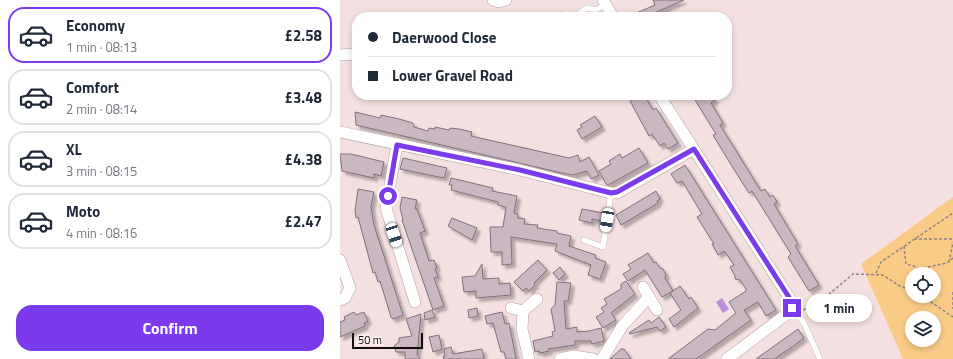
<!DOCTYPE html>
<html lang="en">
<head>
<meta charset="utf-8">
<style>
	body { margin:0; font-family:"Titillium Web",sans-serif; background:#f2f2f3; color:#1f2937; height:100vh; display:flex; flex-direction:column; font-size:15px; white-space:nowrap }
	* { box-sizing:border-box; margin:0 }
	p { font-size:13px; color:#747a83 }
	.icon { flex:none; width:22px; height:22px; fill:none; stroke:currentColor; stroke-width:2; stroke-linecap:round; stroke-linejoin:round }
	.map { position:relative; flex:1; overflow:hidden }
	.details { display:flex; flex-direction:column; background:#fff; width:340px }
	.details>* { flex:none }
	.top-card { position:absolute; left:12px; top:12px; width:380px; height:88px; border-radius:16px; box-shadow:0 2px 6px #0003; display:grid; align-content:center; height:88px; padding:0 16px; background:#fff }
	.buttons { position:absolute; left:565px; top:267px; display:grid; gap:8px }
	.buttons a { display:grid; place-items:center; width:36px; height:36px; border-radius:50%; background:#fff; box-shadow:0 2px 6px #0003; font-size:20px }
	.scale { position:absolute; left:12px; bottom:10px; width:71px; box-sizing:border-box; padding-left:4px; border:2px solid #120b0c; border-top:0; font-size:11px; line-height:14px; white-space:nowrap; color:#120b0c; -webkit-text-stroke:3px #fceff0; paint-order:stroke }
	.end { position:absolute; width:18px; height:18px; margin:-9px; border:5px solid #7c3aed; background:#fff; box-shadow:0 0 0 2px #fff }
	.from { border-radius:50% }
	.bubble { position:absolute; height:28px; border-radius:14px; background:#fff; box-shadow:0 2px 6px #0003; font-size:13px; font-weight:700; line-height:28px; text-align:center }
	.car { position:absolute; width:12px; height:24px; margin:-12px -6px; border-radius:5px; box-shadow:0 0 3px 1px #0007; background:linear-gradient(#fff 24%,#345 0 40%,#fff 0 76%,#345 0 86%,#fff 0) }
	.top-card b { display:flex; align-items:center; gap:14px; height:38px; font-size:15px }
	.top-card b+b { border-top:1px solid #e0e1e3 }
	.top-card i { width:10px; height:10px; background:#1f2937 }
	ul { padding:7px 0 0; list-style:none }
	li { display:flex; align-items:center; gap:12px; height:56px; margin:0 8px 6px; padding:0 8px; border:2px solid #e0e1e3; border-radius:16px }
	li div { flex:1 }
	li b { display:block; font-size:15px }
	li em { font-style:normal; font-weight:700 }
	li.current { border-color:#7c3aed }
	li>.icon { width:36px; height:36px; stroke-width:1.5 }
	.primary-button { display:flex; gap:8px; margin-top:auto; padding:8px 16px }
	.primary-button a { flex:1; height:46px; border-radius:16px; background:#7c3aed; color:#fff; font-size:16px; font-weight:700; line-height:46px; text-align:center }
	main { display:flex; flex:1; min-height:0 }
	.map>svg:first-child { display:block }
</style>
</head>
<body>
<main>
<section class="details">
<ul>
<li class="current"><svg class="icon" aria-label="car" viewBox="0 0 24 24"><path d="M5 17H2v-5l4-1 3-4h7l3 4 3 1v5h-3M9 17h6M6 11h13"/><circle cx="7" cy="17" r="2"/><circle cx="17" cy="17" r="2"/></svg><div><b>Economy</b><p>1 min · 08:13</p></div><em>£2.58</em></li>
<li><svg class="icon" aria-label="car" viewBox="0 0 24 24"><path d="M5 17H2v-5l4-1 3-4h7l3 4 3 1v5h-3M9 17h6M6 11h13"/><circle cx="7" cy="17" r="2"/><circle cx="17" cy="17" r="2"/></svg><div><b>Comfort</b><p>2 min · 08:14</p></div><em>£3.48</em></li>
<li><svg class="icon" aria-label="car" viewBox="0 0 24 24"><path d="M5 17H2v-5l4-1 3-4h7l3 4 3 1v5h-3M9 17h6M6 11h13"/><circle cx="7" cy="17" r="2"/><circle cx="17" cy="17" r="2"/></svg><div><b>XL</b><p>3 min · 08:15</p></div><em>£4.38</em></li>
<li><svg class="icon" aria-label="car" viewBox="0 0 24 24"><path d="M5 17H2v-5l4-1 3-4h7l3 4 3 1v5h-3M9 17h6M6 11h13"/><circle cx="7" cy="17" r="2"/><circle cx="17" cy="17" r="2"/></svg><div><b>Moto</b><p>4 min · 08:16</p></div><em>£2.47</em></li>
</ul>
<div class="primary-button"><a>Confirm</a></div>
</section>
<div class="map">
<svg width="613" height="359" viewBox="0 0 613 359">
	<defs>
		<filter id="shadow"><feDropShadow dx="3.5" dy="3.5" stdDeviation="1" flood-color="#0004"/></filter>
	</defs>
	<rect width="100%" height="100%" fill="#f5e0e1"/>
	<path fill="#facb87" fill-rule="evenodd" d="M613,197v162h-50l-42,-95zM572,274h22v22h-22zM572,318h22v22h-22z"/>
	<path fill="#be8ed8" d="M382,298l7,11 -6,4 -7,-11z"/>
	<path fill="#c9b7c1" stroke="#807079" filter="url(#shadow)" d="M313,0h31l-32,14 2,3h-27l28,-12z
		M299,95h5l9,15 3,-2 22,35 -10,6 -4,-6 -4,3 -8,-12 -3,2 -19,-35z
		M352,95h19l4,5 -4,3 12,20 -3,2 41,66 4,-2 5,8 3,-2 4,7 -3,2 24,40 -3,2 24,39 -10,6 -21,-34 3,-3 -39,-63 -3,2 -14,-22 -22,-36 3,-1z
		M15,112l25,6 1,-3 18,4 14,4 1,4 14,4 1,-3 6,1v-2l14,3 1,-2 9,1 13,3 -1,4 98,22 9,-3 2,7 9,-5 10,18 -8,4 -4,-8 -14,4 -11,-2 -206,-48z
		M255,116l7,11 -20,12 -5,-9 5,-3 -2,-2z
		M299,148l9,15 -40,22 -2,-1 -7,-13 12,-7 -2,-3 11,-7 2,4z
		M0,154h11l33,8 -3,14 -7,-2v4l-32,-7z
		M63,158l44,10 -3,10 -44,-9z
		M345,165l91,145 -10,6 -8,-14 -14,8 7,10 -55,39h-28l40,-30 7,1 21,-17 -7,-11 17,-11v-2l-6,-9 -5,-1v-3l-5,-9 4,-2 -9,-13 -1,-1 -6,4 -6,-11h2l-17,-27 5,-3 -20,-33 -5,2 -6,-9z
		M111,178l42,10 -1,3 25,5 -3,17 4,1v4l7,1 -1,5 14,1 -1,3 20,3v2l14,3 -2,10 27,9 -1,3 11,4 -6,17 -12,-4 3,-10 -36,-14 2,-7 -46,-7 1,27 -10,1v-13h-11l-1,-25h13l3,-20 -8,-2v-3l-47,-12 1,-5h-3z
		M18,189l16,3 -3,15 3,18 29,90 -10,4 -2,-2 -11,-36 -2,1 -3,-10 -2,1 -15,-56 -2,1 -1,-7z
		M316,191l4,8 -3,2 1,2 -37,22 -5,-10z
		M62,197l15,3 -2,9h2l8,22 -5,2 9,28 5,-1 3,8 -2,1 3,8 -4,1 10,28 -11,4 -31,-90h1l-3,-12z
		M242,209l21,4 -1,8 -10,-2v4l-13,-3z
		M112,218l25,10 -5,12 -24,-14z
		M308,253l6,10 2,-1 4,6 3,1 3,6 -1,3 8,13 -11,6 -17,-27 -17,11 -5,-7 8,-5 -3,-4z
		M198,260l9,10 -13,13 1,2 -6,6 -3,-3 -3,3 -9,-9z
		M142,264l1,15 16,-1v6l11,-1 1,12 -35,3v-7l-12,1 -2,-15 13,-1z
		M220,267l5,7 -6,6 -6,-7z
		M286,281l9,13 -24,19 5,7 -13,8 -7,-11 8,-5 -3,-4 6,-4 -3,-5 17,-10v-5z
		M217,282l14,1 -3,18h-4l2,28 11,-2v5l12,-1 12,-3 3,13 -12,3 -1,-3h-16v4l-27,4 1,2 -9,2 -1,-2 -4,1 -2,-11 20,-5 -1,-4 3,-1 -4,-22 4,-4z
		M340,286l9,13 2,-2 7,11 -24,19 -5,-8 12,-9 -11,-17z
		M137,308l1,8 -9,2 -1,-8z
		M92,310l3,7 -10,3 -1,-7z
		M14,312l2,3 8,-3 4,9 -4,2 1,3 -25,11v-15l5,-2 -1,-3z
		M162,312l3,12 4,-1 7,36h-10l-2,-7h-3l-8,-29 -6,1 -2,-8z
		M81,314l-4,41 3,4h-15v-7h-9l-2,-6 5,-4v-4l13,-2 -6,-17z
		M319,317l7,10 -6,4 -3,-4 -27,7 -1,-1 20,-13 2,3z
		M458,329l6,9 -12,9 -18,12h-18z
		M99,335l3,14 -9,3 -4,-15z
		M111,347l2,7 29,-5 2,10h-40l-1,-3h2l-1,-7z
		M281,349h3l7,10h-21z"/>
	<g fill="none" stroke-linecap="round" stroke-linejoin="round">
		<defs>
			<path id="service" d="M213,17l5,-3 15,3 14,-9 9,2 10,-6
				M244,240l19,7 8,-54
				M452,308l12,15 16,36"/>
			<path id="minor" d="M153,0l6,2 7,-2
				M263,0l10,17
				M0,55l17,-1
				M319,95l133,207v6l-4,5 -61,46
				M0,132l180,38 91,23h6l77,-44
				M57,145l-11,63 29,94
				M0,260l10,28 -5,10 -5,2
				M303,287l14,23
				M171,308l12,3 14,-12
				M183,311l-1,18 7,30
				M220,359l14,-3 19,3
				M262,359l21,-34 26,-28"/>
		</defs>
		<use href="#service" stroke="#b39fa0" stroke-width="6"/>
		<use href="#minor" stroke="#b39fa0" stroke-width="12"/>
		<path stroke="#918384" stroke-width="1.5" stroke-dasharray="3 2" stroke-linecap="butt" d="M574,239h39
			M564,246l2,18 11,3 4,7
			M609,262l4,-20
			M578,269l29,-6 6,-5
			M536,273l5,-11 72,-49
			M613,292v17
			M582,296l31,21
			M463,310l18,-9 32,-27 30,1 15,10 14,6"/>
		<use href="#service" stroke="#fff" stroke-width="5.5"/>
		<use href="#minor" stroke="#fff" stroke-width="11"/>
	</g>
	<g fill="none" stroke-linecap="round" stroke-linejoin="round">
		<path stroke="#7c3aed" stroke-width="5" d="M48,196l9,-51 123,25 91,23 6,-1 77,-43 98,153v6"/>
	</g>
</svg>
<div class="buttons">
<a><svg class="icon" aria-label="locate" viewBox="0 0 24 24"><circle cx="12" cy="12" r="6"/><path d="M12 2v4M12 18v4M2 12h4M18 12h4"/></svg></a>
<a><svg class="icon" aria-label="layers" viewBox="0 0 24 24"><path d="M12 4l9 5-9 5-9-5zM3 14l9 5 9-5"/></svg></a>
</div>
<div class="scale">50 m</div>
<i class="end from" style="left:48px;top:196px"></i>
<i class="end" style="left:452px;top:308px"></i>
<div class="bubble" style="left:466px;top:294px;width:66px">1 min</div>
<i class="car" style="left:267px;top:220px;rotate:189deg"></i>
<i class="car" style="left:54px;top:235px;rotate:162deg"></i>
<div class="top-card">
<b><i class="from"></i>Daerwood Close</b>
<b><i></i>Lower Gravel Road</b>
</div>
</div>
</main>
</body>
</html>
